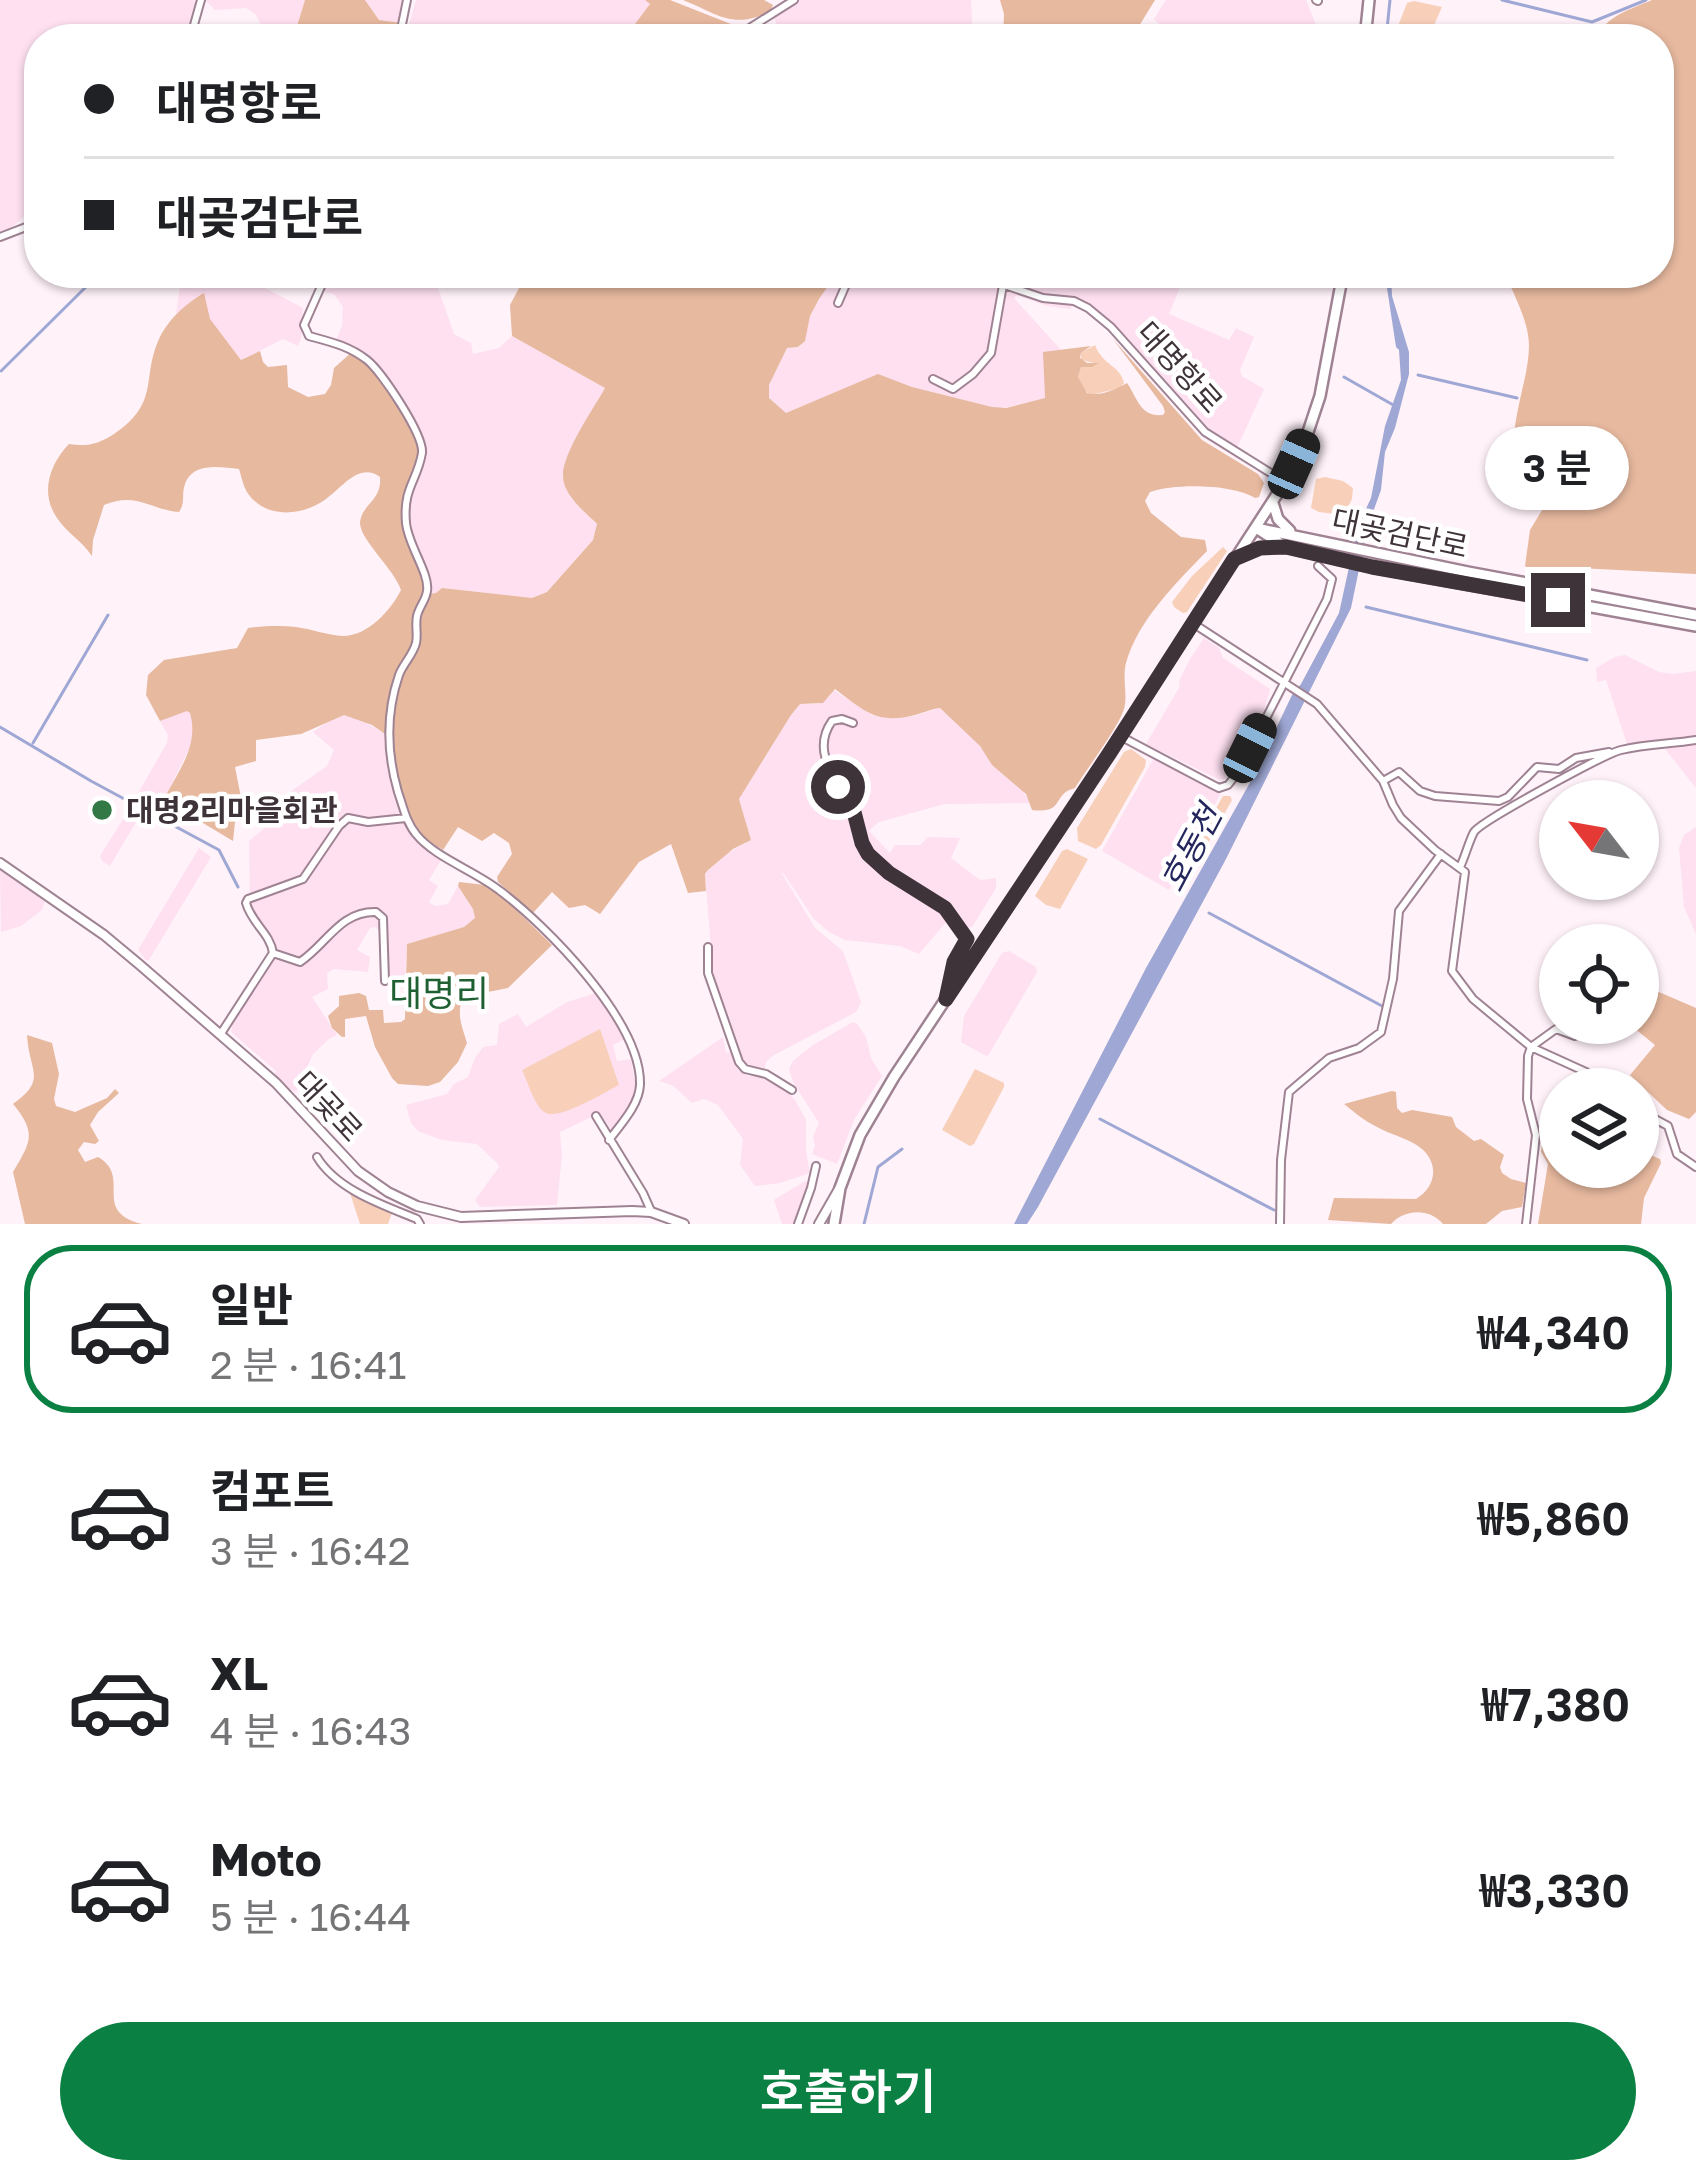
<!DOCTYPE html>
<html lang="ko">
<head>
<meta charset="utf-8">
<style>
	body { margin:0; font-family:"Golos Text","Noto Sans KR",sans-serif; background:#f6f6f6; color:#202124; height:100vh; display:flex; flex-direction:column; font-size:45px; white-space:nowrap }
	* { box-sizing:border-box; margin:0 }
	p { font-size:39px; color:#757577 }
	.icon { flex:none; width:66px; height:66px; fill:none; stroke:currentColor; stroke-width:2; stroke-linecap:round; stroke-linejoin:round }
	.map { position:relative; height:1224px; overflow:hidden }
	.sheet { display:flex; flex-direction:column; background:#fff; flex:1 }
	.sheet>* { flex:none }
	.banner { position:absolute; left:24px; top:24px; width:1650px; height:264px; border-radius:48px; box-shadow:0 3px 9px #0004; display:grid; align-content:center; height:264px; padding:0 60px; background:#fff }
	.needle { width:78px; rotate:301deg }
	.controls { position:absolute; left:1539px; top:780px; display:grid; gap:24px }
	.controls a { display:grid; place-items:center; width:120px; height:120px; border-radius:50%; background:#fff; box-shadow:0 3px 9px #0004; font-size:60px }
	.end { position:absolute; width:54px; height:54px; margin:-27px; border:15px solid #3f333a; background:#fff; box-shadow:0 0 0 6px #fff }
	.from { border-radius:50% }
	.bubble { position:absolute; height:84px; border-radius:42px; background:#fff; box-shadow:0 3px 9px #0004; font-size:39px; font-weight:600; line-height:84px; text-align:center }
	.car { position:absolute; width:36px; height:72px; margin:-36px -18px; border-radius:15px; box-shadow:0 0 9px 3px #0007; background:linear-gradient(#222 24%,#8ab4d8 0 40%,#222 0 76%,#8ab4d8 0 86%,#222 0) }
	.banner b { display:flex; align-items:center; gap:42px; height:114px; font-size:45px }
	.banner b+b { border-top:3px solid #e0e0e0 }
	.banner i { width:30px; height:30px; background:#202124 }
	ul { padding:21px 0 0; list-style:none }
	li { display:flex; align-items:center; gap:36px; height:168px; margin:0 24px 18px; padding:0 36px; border:6px solid transparent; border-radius:48px }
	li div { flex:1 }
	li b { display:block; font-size:45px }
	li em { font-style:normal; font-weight:600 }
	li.current { border-color:#0b8043 }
	li>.icon { width:108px; height:108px; stroke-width:1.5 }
	.action { display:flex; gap:24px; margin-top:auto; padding:24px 60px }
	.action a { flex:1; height:138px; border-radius:72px; background:#0b8043; color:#fff; font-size:48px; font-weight:600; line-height:138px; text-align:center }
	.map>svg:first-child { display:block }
</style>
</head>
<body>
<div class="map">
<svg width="1696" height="1224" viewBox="0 0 1696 1224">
	<rect width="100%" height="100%" fill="#fff2f9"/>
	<path fill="#fee0f1" d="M0,0h194l1,3 -11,36h-145v139l-11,1 11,8v22l-16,8 -14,13 -9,4z
		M205,0h100l-12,39h-32l-1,-17 -5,-8 -9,-6 -31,2z
		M365,0h40l-3,23 -23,-3z
		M416,0h229l6,4 -22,29 65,6h-289z
		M798,0h173l2,39h-190l-9,-21z
		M1166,0h140l14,35 22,-8 5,12h-198l10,-15 -5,-5z
		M174,273h86l5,15 38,20 -2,31 -3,7 -15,-7 -42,21 -32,-42 -10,-23 -23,19 4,-29z
		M377,273h56l21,61 17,9 2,11 26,-6 13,-12 93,52 -36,67 -7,21 9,22 26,27 -4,15 -46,52 -15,6 -89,-10 -7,5 -9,2 -14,-44 -42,-188 -35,-23 6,-14 1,-19 -9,-13 -10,-2 2,-6 11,2 32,-8z
		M837,273h349l-17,41 60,26 7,-12 18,9 -14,33 2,6 22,13 -27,59 -31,-20 -80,-90 -50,-41 -4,-1 -1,13 -24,-3 -30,-11 -3,3 48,53 -18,2 1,46 -47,10 -86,-22 -34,-12 -92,38 -17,-15v-13l18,-37 12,-1 5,-6 6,-25 9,-17z
		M1204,638l15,10 4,10 47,31 -5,19 -26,51 -13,19 -6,2 -74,-36 34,-58 -1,-5 11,-22z
		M1625,655l34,17 14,2 23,-3v67l-68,9 -22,-67 -9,2 -1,-14 19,-11z
		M832,689l40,26 38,2 30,-9 40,38 12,19 31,26 7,12 -85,1 -66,18 -10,9 21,22 5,-8h25l8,-8 32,1 -9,20 29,22 16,-2v10l-24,39 -7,1 -11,-15 -35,41 -19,-8 -55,-6 -16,-8 -15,-13 -30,-45 -3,-2 34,56 28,23 18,51 -5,10 -82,43 -8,7 -1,6 -18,-2 -11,-20 -23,-73 -8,-99 16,-17 30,-17 -12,-41 52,-84 9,-11h18l12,-8z
		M187,711l3,2 4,12 -4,22 -24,48 -6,-3 -9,14 -13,-8 -1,-3 30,-52 1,-8 -8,-14z
		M345,715l11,2 29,17 5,44 17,49 10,12 26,18 -14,23 9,6 -9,16 6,4 13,-2 10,-18 15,23 2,9 -11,9 -57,17 -2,37 -22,-1 -1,-47 -7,-6 -5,1 -13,22 13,7 -2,15 -34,-3 -7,4 1,16 -16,8 25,38 -8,4 -16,15 -17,38 -8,-4 -14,-13 2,-4 -45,-39 3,-14 29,-40 13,-27 -6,-19 -9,-7 -11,-21 -1,-63 17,-14 4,-21 57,-40 7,-16 -21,-18 20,-14z
		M1696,743v45l-31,-39z
		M1154,758l68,33 -53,99 -67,-39z
		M128,811l11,6 -29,49 -8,-5 -2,-5z
		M1696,827v107l-12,-27 -5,-59 5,-13z
		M199,848l12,9 -62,103h-3l-8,-10z
		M0,869l45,32 -3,9 -21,16 -20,6z
		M1009,951l27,16 1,5 -49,84 -4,-1 -23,-13 3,-26 38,-63z
		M596,993l24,33 5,13 -12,6 4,16 14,-2 4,25 -3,17 -20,30 -12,-18 -40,19 2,23 -5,50 -77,2 -5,-7 24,-33 -2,-4 -20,-19 -35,-4 -24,-9 -7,-8 -5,-18 41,-11 7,-10 14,-7 7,-19 8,-11 14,-2 2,-21 19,-10 8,13 41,-25z
		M853,1022l4,2 9,13 5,21 11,18 -27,42 -18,46 -25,-10 3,-8 -2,-9 6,-14 -26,-41 -4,-13 4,-8 20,-16z
		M723,1037l3,16 4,-1 8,18 10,6h15l25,16 7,8 11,20v31l4,22 -30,10 -25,3 -15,-21 3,-26 -25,-34 -14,-6 -12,4 -20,-18 -13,-4z
		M805,1181l3,2 -1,5 -14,36h-11l-8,-24z"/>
	<path fill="#f8d0ba" d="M1414,1l28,6 -14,32h-35l14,-36z
		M1095,345c8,21 25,20 29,38l-4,5 -29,7 -8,-6 -5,-12 3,-11 13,-3 -13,-3v-7z
		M1325,477l18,4 10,7 -1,11 -8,16 -25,-3 -8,-4 5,-29z
		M1223,547l4,4 -40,61 -4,1 -9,-6 -2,-5 20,-26z
		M1131,749l15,11 -1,7 -44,78 -5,4 -18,-8 -1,-13 47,-76z
		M1223,796h7l2,4 -25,45 -6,3 -3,-8z
		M1067,849l21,10 -28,50 -14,-4 -11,-9 27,-45z
		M600,1029l19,56c-14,7 -59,35 -73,28 -11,-5 -18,-31 -24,-43z
		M975,1069l29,14v4l-30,57 -4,2 -28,-16z
		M350,1193l42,20 -4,11h-28z"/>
	<path fill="#e7b99f" d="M305,0h60l14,20 23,3 -5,16h-104z
		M645,0h25l66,26 -10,7 -97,-1 21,-28z
		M683,0h81l9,5 -3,7c-39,17 -50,3 -87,-12z
		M1000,0h155l-24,39h-128l1,-25z
		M1652,0h44v574l-117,-6 -31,7 -18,-3 -5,-6 5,-36 14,-23 1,-9c-6,-7 -16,-12 -21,-19 -25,-38 5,-92 5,-133 0,-25 -15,-50 -24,-73h154v-234h-63c9,-23 35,-30 56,-39z
		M527,273h310l-18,26 -9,17 -5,25 -7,6 -11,1 -18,37v13l17,15 92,-39 34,13 80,20 14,1 39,-10 -2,-46 48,-6 -10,7 -1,5 7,5h12l-7,4h-11l-3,10 9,16c14,4 29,-4 40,-10 11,16 13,34 36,32l2,-3 -2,-6 -50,-67 89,101 56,34 6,9 -5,14 -4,1c-22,-14 -80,-15 -105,-6l-5,9 6,12 30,24 24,3 2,11c-31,32 -69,69 -81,112 -4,15 2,32 -2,46 -6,19 -38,61 -49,79 -24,6 -9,26 -43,22l-6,-16 -34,-29 -12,-19 -40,-38c-10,1 -19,6 -29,8 -36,8 -49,-7 -76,-27l-12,14 -23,1 -9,11 -52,84 12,41 -18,9 -25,21 -3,4 1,17 -18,2 -17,-49 -32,18 -39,52 -15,-9 -16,3 -17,-16 -19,21 -35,-31 -1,-5 15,-23 -3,-11 -15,-10 -12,8 -24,-14 -15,23c-8,-5 -17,-10 -23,-17 -19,-23 -26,-66 -28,-94l-20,-14 -28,-10 -43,19 -45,6v21l-21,6 7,36 -10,11 3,8 -2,19 -45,-27 -5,-9 -17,-10c14,-26 33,-51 24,-82l-3,-2 -27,10 -14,-26 2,-20 16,-15 73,-12 11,-20c15,-2 32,-3 48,-1 15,2 31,8 47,9 25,0 48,-26 58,-46 -6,-20 -42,-51 -41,-68 2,-18 22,-21 20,-45 -21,-15 -37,10 -54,22 -23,17 -59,20 -77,-4 -6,-8 -7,-17 -10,-26 -19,-2 -46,-7 -54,15 -4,11 1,18 -6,28 -28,-2 -43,-21 -75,-7l-11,35 -1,16c-10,-15 -25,-23 -35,-38 -17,-25 -8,-53 12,-74 19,3 29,0 45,-10 49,-33 25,-58 48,-101 10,-17 26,-31 42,-40l6,26 31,41 19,-9 3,11 5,5 19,-2 1,22 20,10 17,-3 6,-9 3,-17 19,-17c35,23 53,64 69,100 -11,29 -24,56 -13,87 7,19 19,35 19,56l8,-1 6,-5 90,10 15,-6 46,-52 4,-16c-12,-12 -33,-28 -34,-47 -2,-22 31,-69 42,-89l-93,-52 -2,-31z
		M459,882l26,3 20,14 47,46 -44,43 -45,9c-7,17 -1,29 4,46l-9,19 -18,20 -12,4 -30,-2 -6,-6 -17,-31 -9,-31 -21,3v18h-3l-10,-9 -4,-12 11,-10v-10l20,-3 7,3 3,14h14l1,13 17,-1 4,-3 2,-75 57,-17 11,-9 -2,-9 -15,-23z
		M1638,983l58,25v104l-7,7 -22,-9 -37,-35 25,-30 -27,-22h10z
		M27,1035l25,8 7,31 -5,25 2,7 19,6 32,-14 8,-9 4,4 -21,19 -8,13 9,16 -4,3 -11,-2 -6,8 7,12 13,-5c35,20 -8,54 44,67h-117l-12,-52c18,-30 24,-39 0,-68 35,-25 16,-32 14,-69z
		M1392,1091l4,1 1,16 5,5 10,-3 40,7 4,10 18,14 7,-2 23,16 -4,12 2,6 9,6 15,4 -4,24 -20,4 -16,13h-43c-14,-16 -38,-15 -52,0l-63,-4 6,-22 82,1c19,-11 24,-34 6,-50 -11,-10 -31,-14 -45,-22 -12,-6 -22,-14 -33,-23z
		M1545,1126l15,3v38h78v-17l22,9 1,4 -17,35 -3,26h-103l10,-60 -7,-12z"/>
	<path fill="#9fa8d4" d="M1388,273h3l1,23 17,56v22l-14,54 -10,24 -4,38 -13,36 -17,82 -125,251 -188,348 -11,17h-13l132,-256 106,-189 40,-84 9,-11 38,-71 19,-87 13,-28 14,-72 16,-46 -2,-30 -3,-3 -9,-59z"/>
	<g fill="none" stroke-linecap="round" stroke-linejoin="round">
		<path stroke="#9fa8d4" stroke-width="3" d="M1502,0l90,22 54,-22
			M1386,39l4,-39
			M163,273l8,8
			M1,371l99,-98
			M1418,375l99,23
			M1344,377l51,29
			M1366,607l221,53
			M0,727l91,54 128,69 19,37
			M33,743l75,-128
			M1209,913l173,93
			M1100,1119l174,91
			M864,1224l14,-57 24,-18"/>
		<defs>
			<path id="minor" d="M1316,0l2,1
				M190,39l11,-39
				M399,39l8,-39
				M607,39l12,-5 109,3 20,-8 46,-29
				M0,237l39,-15
				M327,273l-23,52 5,11c22,6 40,10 58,24 15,12 57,75 55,93 -5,29 -19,34 -16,70 2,22 24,51 21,68 -1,9 -8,16 -10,25 -2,9 1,18 -1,27 -3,12 -13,21 -17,32 -13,38 -12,79 -1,117 5,14 8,30 18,42 18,23 59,37 83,56 47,35 143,132 141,195 -1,20 -19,39 -31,55
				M969,273l74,25 31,3 14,7 23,19 94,105 80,50
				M838,303l13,-30
				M933,379l20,10 20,-15 18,-21 12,-68
				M1194,624l123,80 66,77 10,24 8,13 34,32 30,22 -13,99 21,28 58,48 -3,9 -1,43 9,36 -10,89
				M853,723l-11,-4 -10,2c-22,31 5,59 20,87 9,17 7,36 21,52 22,24 58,30 79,55 6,7 10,16 15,24l-13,23 -8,34
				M1120,736l93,49 6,3 9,-3 11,-14 88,-172 5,-20 -14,-13
				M1383,781l16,-9 21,19 15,5 64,5 9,-4 29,-30 22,2 17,-11 33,-6
				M1460,867c5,-10 9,-26 14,-35 7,-11 131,-78 147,-82 25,-6 50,-6 75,-10
				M708,947v26l31,89 6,7 21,5 26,16
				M273,953l27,9c27,-18 40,-51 76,-50l7,6 2,63
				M220,1035l53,-82c-3,-20 -21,-29 -27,-50l2,-4 55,-20 36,-53 9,-8 20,4 38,-4
				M1575,1036l-19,-7 -25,18 55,25 16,17
				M1638,1110l30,16 9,28 19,13
				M596,1116l47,77 8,18
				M317,1157c20,33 66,48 100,62l3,5
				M798,1224l13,-36 5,-22
				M1280,1224l1,-64 8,-68 40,-34 30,-10 22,-16 12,-53 6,-68 42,-57"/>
			<path id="tertiary" d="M0,863l104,72 36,30 136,118 82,88 30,21 29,14 44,11 171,-6 19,1 33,12
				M819,1224l20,-35"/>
			<path id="secondary" d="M1365,39l4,-39
				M1273,503l5,16 12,12
				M1256,528l30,19 86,20 324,59
				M1261,529l207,43 228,43
				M1239,557l21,-9 26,-1
				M834,1224l6,-36 20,-53 34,-58 215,-324 176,-271 23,-50 12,-36 23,-123"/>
		</defs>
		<use href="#minor" stroke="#9f8393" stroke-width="10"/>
		<use href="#tertiary" stroke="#9f8393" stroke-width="12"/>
		<use href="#secondary" stroke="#9f8393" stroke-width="14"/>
		<use href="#minor" stroke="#fff" stroke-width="6"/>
		<use href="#tertiary" stroke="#fff" stroke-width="8"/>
		<use href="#secondary" stroke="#fff" stroke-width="9"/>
	</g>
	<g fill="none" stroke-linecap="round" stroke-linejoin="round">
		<path stroke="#3f333a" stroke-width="15" d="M838,787l16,25 8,31 6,11 21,19 56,35 22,31 -13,23 -8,37 163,-245 125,-195 26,-11 26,-1 86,20 186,33"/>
	</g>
	<circle fill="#327945" stroke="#fff" stroke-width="4.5" cx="102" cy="810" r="12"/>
	<g text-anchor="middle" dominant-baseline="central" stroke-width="9" stroke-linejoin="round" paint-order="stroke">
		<g font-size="30" fill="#3f333a" stroke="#fff">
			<text transform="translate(1180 367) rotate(48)">대명항로</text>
			<text transform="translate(1400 533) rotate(12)">대곶검단로</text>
			<text transform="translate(329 1106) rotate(47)">대곶로</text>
		</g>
		<g font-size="30" font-weight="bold" fill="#3f333a" stroke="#fff" text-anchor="start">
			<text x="126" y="810">대명2리마을회관</text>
		</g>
		<g font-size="33" font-style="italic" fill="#24275d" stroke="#fff">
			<text transform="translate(1190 848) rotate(-62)">호동천</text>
		</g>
		<g font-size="36" fill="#1f6032" stroke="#fff">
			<text x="439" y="992">대명리</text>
		</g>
	</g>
</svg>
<div class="controls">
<a><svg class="needle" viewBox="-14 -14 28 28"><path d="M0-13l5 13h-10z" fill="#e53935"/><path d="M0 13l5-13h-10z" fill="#757577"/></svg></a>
<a><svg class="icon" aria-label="locate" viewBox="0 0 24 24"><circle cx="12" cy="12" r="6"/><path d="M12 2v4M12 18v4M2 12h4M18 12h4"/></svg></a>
<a><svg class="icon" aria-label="layers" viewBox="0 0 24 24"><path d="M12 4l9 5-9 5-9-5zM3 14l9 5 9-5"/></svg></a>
</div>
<i class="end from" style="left:838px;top:787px"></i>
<i class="end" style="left:1558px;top:600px"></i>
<div class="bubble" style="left:1485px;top:426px;width:144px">3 분</div>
<i class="car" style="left:1294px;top:464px;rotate:24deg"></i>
<i class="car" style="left:1250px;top:748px;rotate:26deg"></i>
<div class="banner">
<b><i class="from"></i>대명항로</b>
<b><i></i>대곶검단로</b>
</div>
</div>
<section class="sheet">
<ul>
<li class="current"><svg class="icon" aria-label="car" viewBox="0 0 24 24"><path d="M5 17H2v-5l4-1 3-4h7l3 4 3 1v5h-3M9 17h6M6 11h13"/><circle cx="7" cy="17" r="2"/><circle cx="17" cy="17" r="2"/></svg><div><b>일반</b><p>2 분 · 16:41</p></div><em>₩4,340</em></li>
<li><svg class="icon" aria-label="car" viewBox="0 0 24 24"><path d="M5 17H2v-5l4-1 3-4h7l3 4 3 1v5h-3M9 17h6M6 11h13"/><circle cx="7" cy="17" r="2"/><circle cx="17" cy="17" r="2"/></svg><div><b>컴포트</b><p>3 분 · 16:42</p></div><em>₩5,860</em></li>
<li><svg class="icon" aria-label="car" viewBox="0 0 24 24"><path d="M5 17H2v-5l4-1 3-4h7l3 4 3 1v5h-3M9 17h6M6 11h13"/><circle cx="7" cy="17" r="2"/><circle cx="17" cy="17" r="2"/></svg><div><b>XL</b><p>4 분 · 16:43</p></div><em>₩7,380</em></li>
<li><svg class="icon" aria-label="car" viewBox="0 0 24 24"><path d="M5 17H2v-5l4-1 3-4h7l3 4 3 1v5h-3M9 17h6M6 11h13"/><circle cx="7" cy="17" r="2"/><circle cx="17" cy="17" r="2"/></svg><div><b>Moto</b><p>5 분 · 16:44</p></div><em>₩3,330</em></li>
</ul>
<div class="action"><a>호출하기</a></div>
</section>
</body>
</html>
